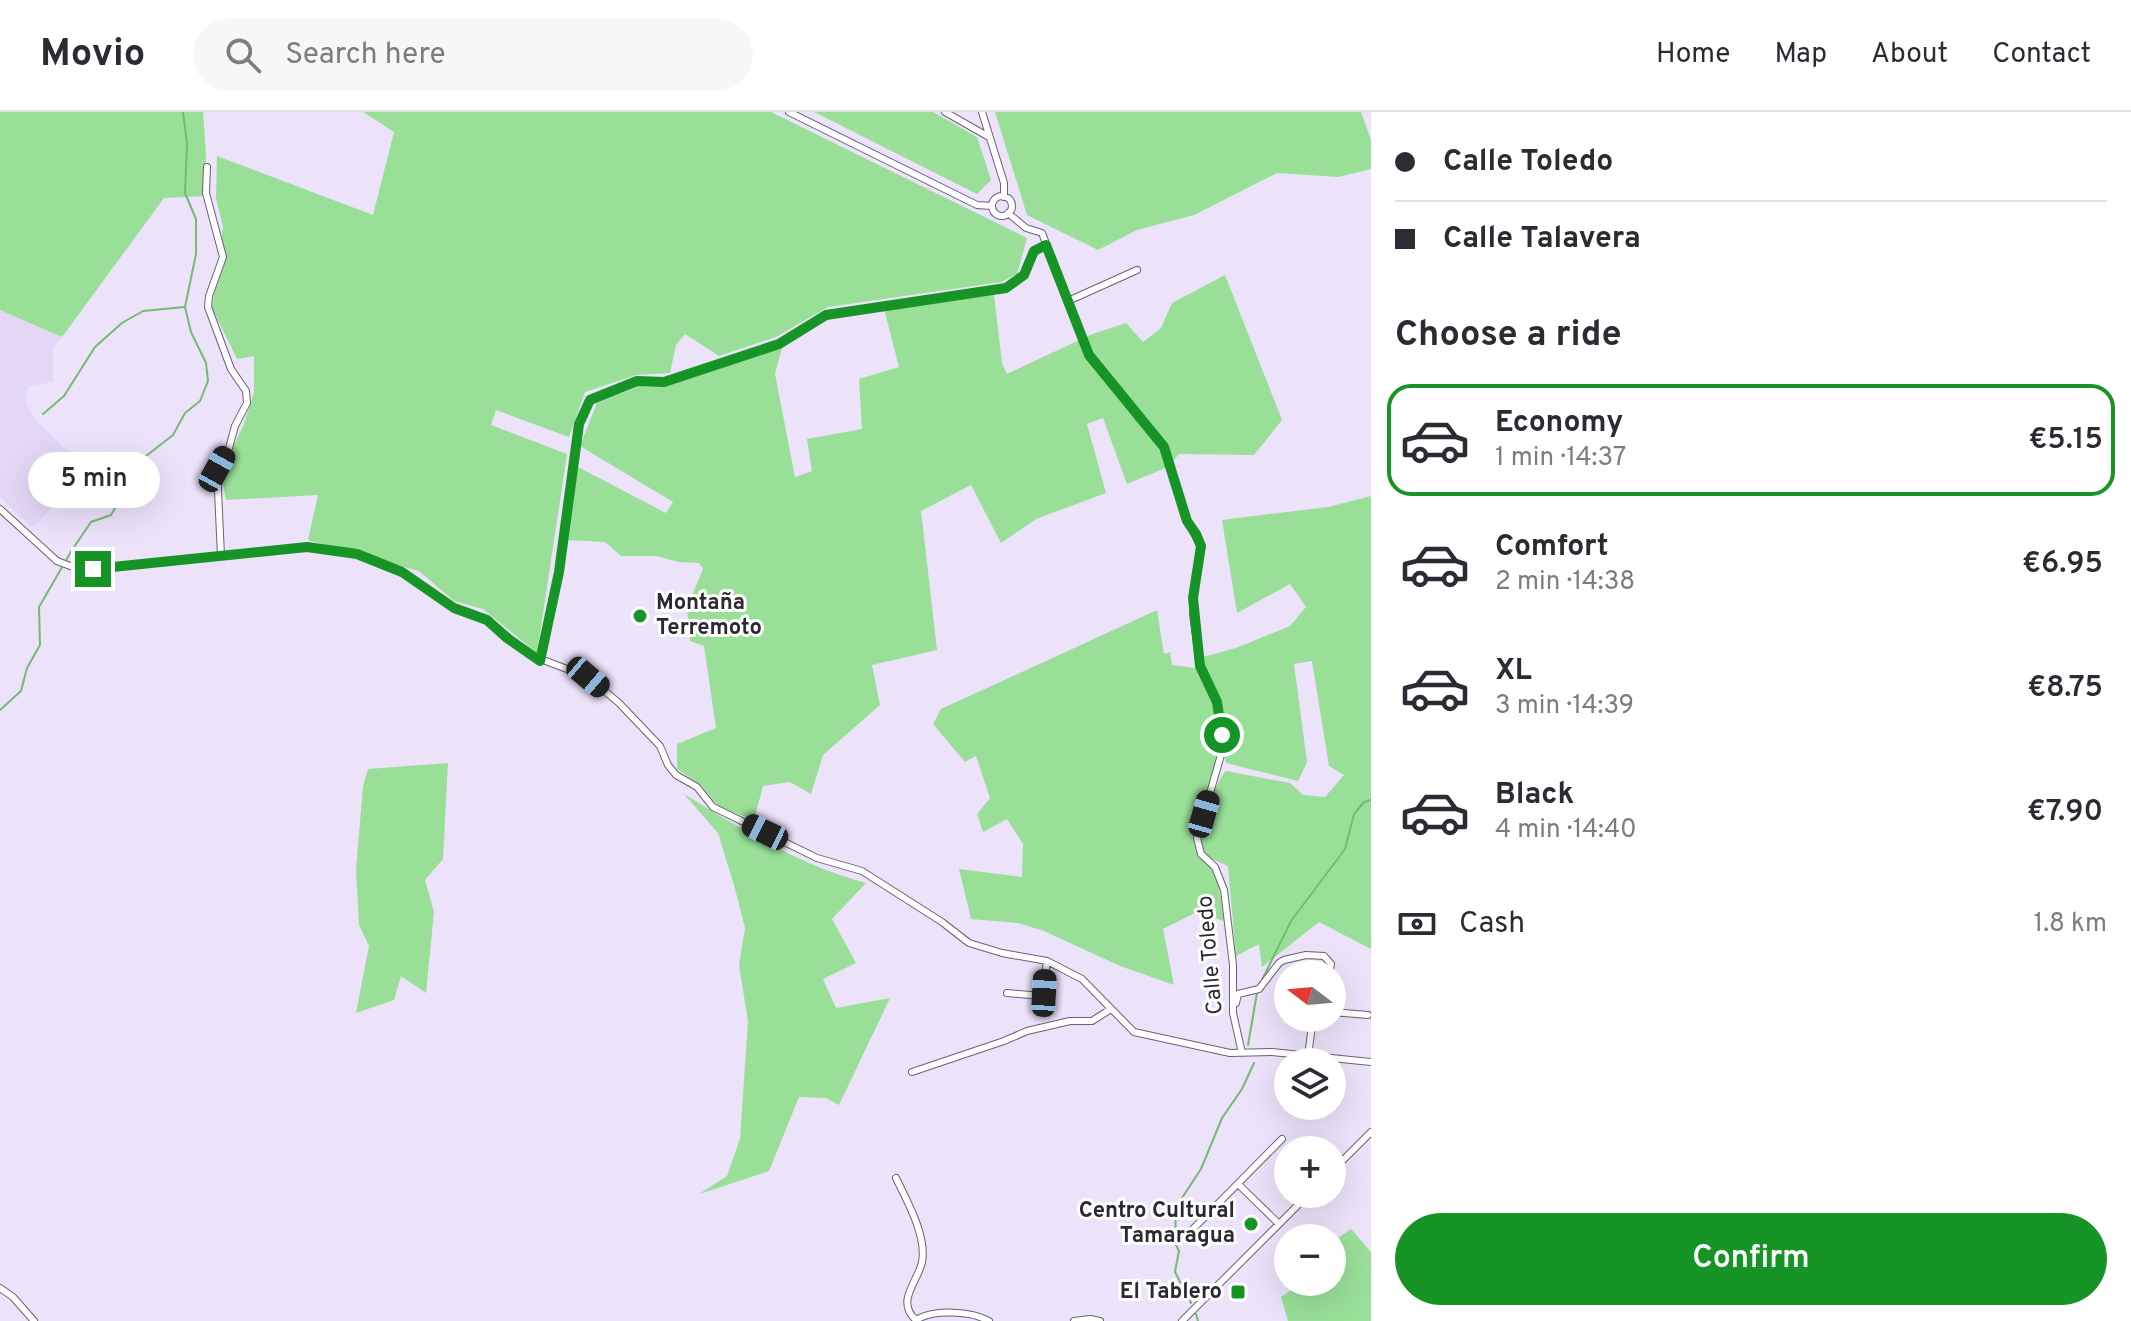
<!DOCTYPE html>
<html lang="en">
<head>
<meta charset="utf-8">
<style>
	body { margin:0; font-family:Overpass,sans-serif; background:#f7f7f7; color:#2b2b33; height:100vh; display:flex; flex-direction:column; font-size:30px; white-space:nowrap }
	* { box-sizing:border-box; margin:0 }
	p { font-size:26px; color:#7c7c81 }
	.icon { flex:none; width:44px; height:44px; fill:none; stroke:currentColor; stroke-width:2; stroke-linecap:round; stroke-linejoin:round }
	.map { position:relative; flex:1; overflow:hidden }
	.sheet { display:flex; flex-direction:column; background:#fff; width:760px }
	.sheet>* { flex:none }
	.top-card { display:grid; align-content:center; height:176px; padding:0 24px; background:#fff }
	.needle { width:52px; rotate:286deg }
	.tools { position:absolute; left:1274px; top:848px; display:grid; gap:16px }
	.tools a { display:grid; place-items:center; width:72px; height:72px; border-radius:50%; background:#fff; box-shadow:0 8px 32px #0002; font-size:40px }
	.end { position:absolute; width:36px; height:36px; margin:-18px; border:10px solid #169526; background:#fff; box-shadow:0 0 0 4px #fff }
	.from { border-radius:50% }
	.bubble { position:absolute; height:56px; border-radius:28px; background:#fff; box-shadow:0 8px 32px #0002; font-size:26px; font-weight:600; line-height:56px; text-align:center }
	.car { position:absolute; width:24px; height:48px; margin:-24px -12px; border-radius:10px; box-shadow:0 0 6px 2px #0007; background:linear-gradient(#222 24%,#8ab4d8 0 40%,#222 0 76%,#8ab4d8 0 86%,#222 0) }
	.top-card b { display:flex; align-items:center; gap:28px; height:76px; font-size:30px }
	.top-card b+b { border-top:2px solid #e1e1e2 }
	.top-card i { width:20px; height:20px; background:#2b2b33 }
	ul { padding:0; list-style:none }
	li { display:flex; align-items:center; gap:24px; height:112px; margin:0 16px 12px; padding:0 8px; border:4px solid transparent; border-radius:24px }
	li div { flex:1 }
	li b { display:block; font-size:30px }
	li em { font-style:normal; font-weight:600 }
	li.current { border-color:#169526 }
	li>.icon { width:72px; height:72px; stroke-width:1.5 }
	h2 { padding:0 24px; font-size:36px; line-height:96px }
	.pay { display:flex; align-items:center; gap:20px; height:88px; padding:0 24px; font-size:30px }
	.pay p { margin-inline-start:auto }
	.action { display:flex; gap:16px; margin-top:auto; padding:16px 24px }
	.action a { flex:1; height:92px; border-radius:48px; background:#169526; color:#fff; font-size:32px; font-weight:600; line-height:92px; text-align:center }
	header { display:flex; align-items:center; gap:48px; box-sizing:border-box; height:112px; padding:0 40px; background:#fff; border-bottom:2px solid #e1e1e2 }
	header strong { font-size:38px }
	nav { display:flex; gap:44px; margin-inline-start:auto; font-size:28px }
	.search { width:560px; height:72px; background:#f7f7f7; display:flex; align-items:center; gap:20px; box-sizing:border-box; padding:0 28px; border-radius:44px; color:#7c7c81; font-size:30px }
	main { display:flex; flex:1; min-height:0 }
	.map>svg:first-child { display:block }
</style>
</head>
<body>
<header>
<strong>Movio</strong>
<div class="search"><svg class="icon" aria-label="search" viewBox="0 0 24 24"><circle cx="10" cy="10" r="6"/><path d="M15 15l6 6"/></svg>Search here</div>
<nav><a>Home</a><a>Map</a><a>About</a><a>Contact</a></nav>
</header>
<main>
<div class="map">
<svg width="1371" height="1209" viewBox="0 0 1371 1209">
	<rect width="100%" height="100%" fill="#ece2fa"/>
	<path fill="#e4d7f6" d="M0,198l62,27 -9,12v33l-25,4 -3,14 9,19 53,50 -52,57h-4l-31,-29z"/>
	<path fill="#99df98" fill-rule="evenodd" d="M0,0h203l3,42 -2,42 -40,2 -102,139 -62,-27z
		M363,0h408l256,126 -10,36 -16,8 -173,25 -52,30 -57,19 -34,-22 -9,11 -6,28 -34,2 -51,17 -16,45 -73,-27 -5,15 76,29 -30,199 -54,-44 -29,-8 -35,-30 -111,-31 10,-45 -92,5 -5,-27 23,-49 10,-32v-36l-17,3 -25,-51 11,-81 -7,-29 1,-42 156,59 21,-83z
		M814,0h119l44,25 14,43 -14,14z
		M995,0h366l10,28v29l-33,8 -61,-4 -83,42 -57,15 -39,20 -71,-35z
		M1225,163l57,145 -28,35 -75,-1 -11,13 -41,17 -24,-66 -16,6 19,69 -70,26 -35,24 -30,-58 -50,26 16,139 -65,15 8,40 -57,50 -12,39 -21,-12 -27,4 -9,34 -35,-13 -18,-22 -24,-16v-25l39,-16 -12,-82 -14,-5 -3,-34 16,-38 -4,-6 -20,-1 -23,-6h-35l-16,-14 -40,-2 13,-73 88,46 7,-11 -93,-56 17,-43 40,-16 146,-43 -8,30 20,103 17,-6 -5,-32 55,-10 -3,-50 40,-12 -15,-58 110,-14 8,68 5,11 83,-39 36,-12 17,19 18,-14 11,-25z
		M1371,384v453l-52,-27 -57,45 -3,-23 -23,12 -8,-90 -25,-11 15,26 6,40 -27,-9 -34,17 11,56 -54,-19 -76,-35 -26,-8 -47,-4 -12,-50 63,8 1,-33 -16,-25 -24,13 -6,-18 13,-16 -14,-42 -11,6 -32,-38 8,-15 216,-99 7,44 6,-2 2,13 24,3 7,-11 33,-9 54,-22 16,-19 -16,-23 -53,29 -15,-93 106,-13zM1312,549l17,105 15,9 -19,22 -22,-2 -13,-12 -64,-12c-14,15 -26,59 -25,80l-4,-13 26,-88 3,13 72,18 9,-19 -13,-98z
		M448,651l-5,96 -18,21 9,32 -8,81 -25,-17 -7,24 -38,13 13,-67 -10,-21 -3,-55 7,-84 5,-17z
		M684,682c59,36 115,71 182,89l-34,36 24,44 -33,16 13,29 54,-10 -51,107 -13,-7 -27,-1 -30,74 -70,23 28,-18 13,-37 8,-118 -9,-56 6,-37 -11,-43 -16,-52z
		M1351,1117l20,23v69h-83l-7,-24 22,-15h29v-40z"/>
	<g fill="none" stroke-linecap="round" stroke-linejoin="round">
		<path stroke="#74ba73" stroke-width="2" d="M43,302l21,-18 31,-49 27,-24 21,-12 41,-4
			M0,598l21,-19 6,-23 13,-23 -1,-38 33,-57 19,-28 20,-7 10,-17 7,-28 45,-35 12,-22 15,-12 8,-20 -2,-18 -15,-31 -6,-25 11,-53v-35l-11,-26 2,-49 -4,-32
			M1262,868l29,-59 54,-72 9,-35 10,-12 7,-2
			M1248,933l9,-52
			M1191,1191l-16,-31 4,-21 -4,-8 1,-36 25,-38 21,-51 20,-29 12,-26
			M1196,1202l2,7"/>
		<defs>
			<path id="street" d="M789,0l188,93 15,1
				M945,0l44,25
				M982,0l22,71v14
				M207,55l-1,26 17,64 -14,39 -1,11 23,62 15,22 1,12 -12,23 -6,22 -12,21 4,87
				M992 94a10 10 0 1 1 20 0a10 10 0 1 1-20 0Z
				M1008,101l18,15 16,5 47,122 75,92 23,74 14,25 -8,52v16l7,52 17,36 6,46 -26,90 4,16 14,13 9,23 9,75v48l9,40
				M1068,189l69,-31
				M0,397l57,52 16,6 20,2 214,-22 50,7 45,18 52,36 33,12 43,35 58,22 31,26 41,43 8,19 8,10 21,12 16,20 104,51 45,13 80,51 27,21 33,10 45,8 35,18 52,53 96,21 42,-1 99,10
				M540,549l19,-89 20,-148 11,-24 47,-19 27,1 115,-38 47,-29 180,-27 18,-13 10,-24 12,-6
				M1007,881l35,3 5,-35
				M1236,891l2,-9 21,-5 20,-26 5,-3 22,-5 18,1 7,8 -2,10
				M1332,900l36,3
				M1308,944l5,-38
				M912,960l92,-31 23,-10 43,-10h22l19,-12
				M1332,1059l39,-39
				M896,1066c11,23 31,58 26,84 -4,20 -27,39 -6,58 18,-11 55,-9 73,1
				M1238,1072l41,40
				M1188,1122l94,-95
				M0,1176l13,9 21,24
				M1074,1209l16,-2 10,2
				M1182,1209l127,-127"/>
		</defs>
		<use href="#street" stroke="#6a6276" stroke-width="8"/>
		<use href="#street" stroke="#fff" stroke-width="6"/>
	</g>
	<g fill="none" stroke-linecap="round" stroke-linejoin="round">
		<path stroke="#169526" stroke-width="10" d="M93,457l214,-22 50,7 45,18 52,36 33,12 20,18 33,23 19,-89 20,-148 11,-24 47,-19 27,1 115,-38 47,-29 180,-27 18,-13 10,-24 12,-6 43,110 75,92 23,74 9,13 5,12 -8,52 7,68 17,36 5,33"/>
	</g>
	<g fill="#169526" stroke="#fff" stroke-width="3">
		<circle cx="640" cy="504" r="8"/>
		<circle cx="1251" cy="1112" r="8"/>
		<rect x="1230" y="1172" width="16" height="16" rx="4"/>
	</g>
	<g text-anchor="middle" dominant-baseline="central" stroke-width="6" stroke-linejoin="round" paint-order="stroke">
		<g font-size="22" font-weight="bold" fill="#2c2932" stroke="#fff" text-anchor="end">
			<text x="656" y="491" text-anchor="start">Montaña<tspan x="656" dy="25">Terremoto</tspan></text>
			<text x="1235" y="1099">Centro Cultural<tspan x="1235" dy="25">Tamaragua</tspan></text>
			<text x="1222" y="1180">El Tablero</text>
		</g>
		<g font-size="22" fill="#2c2932" stroke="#fff">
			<text transform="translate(1211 843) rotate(-95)">Calle Toledo</text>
		</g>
	</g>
</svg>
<div class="tools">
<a><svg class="needle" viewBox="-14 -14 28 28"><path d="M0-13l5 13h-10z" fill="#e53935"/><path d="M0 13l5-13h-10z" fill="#7c7c81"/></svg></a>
<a><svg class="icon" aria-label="layers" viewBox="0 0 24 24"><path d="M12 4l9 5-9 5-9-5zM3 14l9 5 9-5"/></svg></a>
<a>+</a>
<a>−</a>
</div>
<i class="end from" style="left:1222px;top:623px"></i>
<i class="end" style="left:93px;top:457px"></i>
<div class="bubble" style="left:28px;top:340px;width:132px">5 min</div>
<i class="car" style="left:217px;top:357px;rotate:29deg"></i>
<i class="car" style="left:588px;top:565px;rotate:130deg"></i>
<i class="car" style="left:1204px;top:702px;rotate:16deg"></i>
<i class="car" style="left:765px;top:720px;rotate:296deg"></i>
<i class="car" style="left:1044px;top:881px;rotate:3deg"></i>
</div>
<section class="sheet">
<div class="top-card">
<b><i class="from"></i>Calle Toledo</b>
<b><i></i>Calle Talavera</b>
</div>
<h2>Choose a ride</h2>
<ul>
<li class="current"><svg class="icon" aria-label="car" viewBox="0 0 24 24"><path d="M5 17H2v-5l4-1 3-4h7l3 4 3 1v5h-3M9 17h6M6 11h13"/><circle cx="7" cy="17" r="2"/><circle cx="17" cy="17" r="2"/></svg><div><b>Economy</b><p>1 min · 14:37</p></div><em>€5.15</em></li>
<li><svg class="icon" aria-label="car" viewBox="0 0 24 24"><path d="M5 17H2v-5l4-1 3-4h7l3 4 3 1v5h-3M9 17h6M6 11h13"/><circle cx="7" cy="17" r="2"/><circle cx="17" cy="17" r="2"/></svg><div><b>Comfort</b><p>2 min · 14:38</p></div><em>€6.95</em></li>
<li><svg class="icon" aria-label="car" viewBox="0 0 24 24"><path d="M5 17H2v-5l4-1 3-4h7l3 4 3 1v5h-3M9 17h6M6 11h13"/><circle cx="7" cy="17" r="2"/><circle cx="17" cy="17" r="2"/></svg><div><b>XL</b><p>3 min · 14:39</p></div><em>€8.75</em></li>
<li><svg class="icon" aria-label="car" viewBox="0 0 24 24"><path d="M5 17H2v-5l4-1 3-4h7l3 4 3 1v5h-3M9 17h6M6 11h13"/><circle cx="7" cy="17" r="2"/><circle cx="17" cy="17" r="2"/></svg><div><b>Black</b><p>4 min · 14:40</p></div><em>€7.90</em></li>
</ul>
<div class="pay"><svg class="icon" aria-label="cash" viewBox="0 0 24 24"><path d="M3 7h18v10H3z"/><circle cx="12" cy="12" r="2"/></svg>Cash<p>1.8 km</p></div>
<div class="action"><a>Confirm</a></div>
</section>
</main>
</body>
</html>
